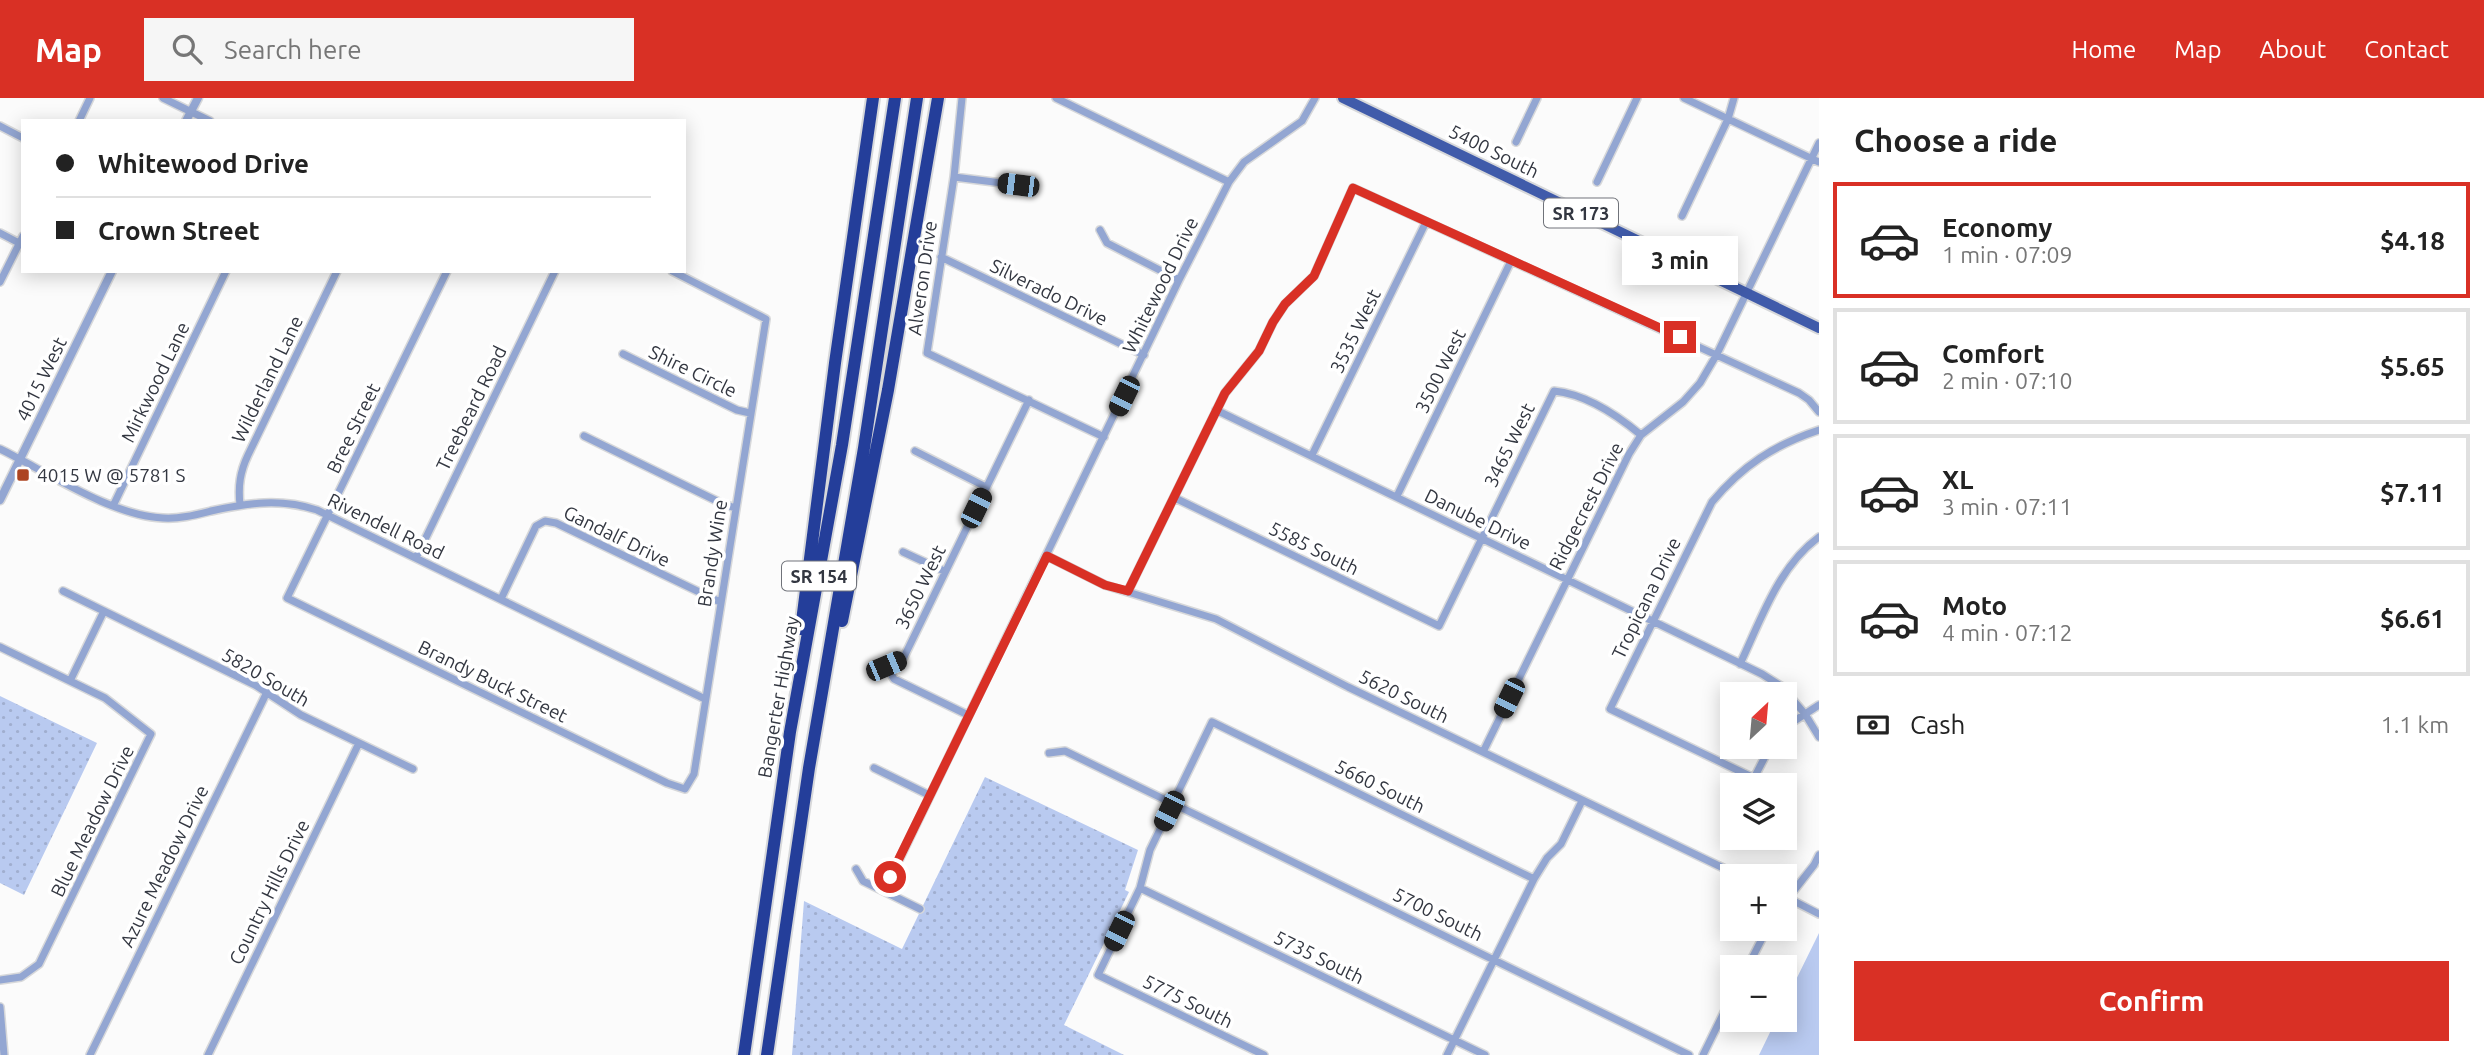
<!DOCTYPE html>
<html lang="en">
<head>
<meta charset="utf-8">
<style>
	body { margin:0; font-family:Ubuntu,sans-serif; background:#f6f6f6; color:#222; height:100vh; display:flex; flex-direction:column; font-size:26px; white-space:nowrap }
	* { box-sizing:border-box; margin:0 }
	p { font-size:23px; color:#767676 }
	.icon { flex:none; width:38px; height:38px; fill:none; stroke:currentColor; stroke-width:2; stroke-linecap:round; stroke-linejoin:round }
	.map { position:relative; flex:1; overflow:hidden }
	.drawer { display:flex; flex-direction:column; background:#fff; width:665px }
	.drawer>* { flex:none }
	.guide { position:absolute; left:21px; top:21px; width:665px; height:154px; border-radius:0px; box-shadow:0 4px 18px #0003; display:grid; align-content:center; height:154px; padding:0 35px; background:#fff }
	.needle { width:46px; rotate:26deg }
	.controls { position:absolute; left:1720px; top:584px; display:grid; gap:14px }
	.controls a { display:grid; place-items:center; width:77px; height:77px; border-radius:0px; background:#fff; box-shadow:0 4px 18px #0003; font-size:35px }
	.end { position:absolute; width:32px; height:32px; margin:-16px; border:9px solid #d93025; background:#fff; box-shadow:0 0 0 4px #fff }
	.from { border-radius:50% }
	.bubble { position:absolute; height:49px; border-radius:0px; background:#fff; box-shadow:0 4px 18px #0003; font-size:23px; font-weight:600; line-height:49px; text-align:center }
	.car { position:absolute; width:21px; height:42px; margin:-21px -10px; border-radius:9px; box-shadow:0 0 5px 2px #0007; background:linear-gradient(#222 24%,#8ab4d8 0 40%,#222 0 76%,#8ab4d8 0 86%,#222 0) }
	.guide b { display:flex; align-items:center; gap:24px; height:66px; font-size:26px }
	.guide b+b { border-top:2px solid #e0e0e0 }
	.guide i { width:18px; height:18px; background:#222 }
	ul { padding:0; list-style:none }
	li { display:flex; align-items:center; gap:21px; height:116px; margin:0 14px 10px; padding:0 21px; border:4px solid #e0e0e0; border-radius:0px }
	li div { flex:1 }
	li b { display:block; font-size:26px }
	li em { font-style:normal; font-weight:600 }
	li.active { border-color:#d93025 }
	li>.icon { width:63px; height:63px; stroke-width:1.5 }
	h2 { padding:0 35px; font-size:32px; line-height:84px }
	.pay { display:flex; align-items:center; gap:18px; height:77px; padding:0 35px; font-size:26px }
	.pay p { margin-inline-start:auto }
	.primary-button { display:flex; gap:14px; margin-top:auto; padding:14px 35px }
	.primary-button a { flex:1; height:80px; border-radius:0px; background:#d93025; color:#fff; font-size:28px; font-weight:600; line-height:80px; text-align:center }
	header { display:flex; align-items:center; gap:42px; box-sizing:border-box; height:98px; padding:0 35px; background:#d93025; color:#fff }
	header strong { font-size:33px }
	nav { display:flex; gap:38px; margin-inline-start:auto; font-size:24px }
	.search { width:490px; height:63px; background:#f6f6f6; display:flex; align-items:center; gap:18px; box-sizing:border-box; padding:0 24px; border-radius:0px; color:#767676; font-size:26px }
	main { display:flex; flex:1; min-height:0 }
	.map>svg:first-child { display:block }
</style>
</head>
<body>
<header>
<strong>Map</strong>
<div class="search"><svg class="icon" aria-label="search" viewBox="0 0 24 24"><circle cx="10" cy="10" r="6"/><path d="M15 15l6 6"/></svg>Search here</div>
<nav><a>Home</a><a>Map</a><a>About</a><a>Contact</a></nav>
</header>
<main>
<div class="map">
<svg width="1819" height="957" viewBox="0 0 1819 957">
	<defs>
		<pattern id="grass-dots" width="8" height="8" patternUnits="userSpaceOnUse" patternTransform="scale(1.75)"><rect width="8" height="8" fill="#b9caf0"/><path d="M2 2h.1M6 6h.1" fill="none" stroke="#a0aecf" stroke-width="1.8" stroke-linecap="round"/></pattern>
	</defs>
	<rect width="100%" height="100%" fill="#fbfbfb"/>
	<path fill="url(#grass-dots)" d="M0,598l97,47 -73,152 -24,-12z
		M985,679l153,73 -13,40 4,2 -65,133 60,30h-332l12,-154 98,48z"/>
	<path fill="#b9caf0" d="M1819,835v122h-60l17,-35h9v-18z"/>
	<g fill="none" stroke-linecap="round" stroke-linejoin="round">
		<defs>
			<path id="minor" d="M163,0l47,23
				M962,0l-8,79 -27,176 177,84
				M1056,0l173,84
				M1684,0l135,64
				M79,23l11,-23
				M0,28l23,12
				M1516,44l21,-44
				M954,79l64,8
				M1597,84l40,-84
				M1682,118l46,-97 6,-21
				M1100,132l7,13 72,37
				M0,135l19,10
				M941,159l203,98
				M447,173l-160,327 380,185 18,6 9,-15 72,-455 -94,-48
				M0,184l23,-46
				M623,256l114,56 13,3
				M1216,312l546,264 19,12 24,28 14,23
				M584,338l137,67 14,5
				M0,351c47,23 112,67 163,69 17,1 32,-3 48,-7 37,-8 69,-13 106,-1l388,189
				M915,353l71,36
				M1312,357l114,-233
				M1397,398l114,-235
				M1175,400l264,128 115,-235c31,3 63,24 87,44
				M240,407c-2,-19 0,-33 8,-50l89,-184
				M113,408l113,-235
				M903,454l41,19
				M1047,458l58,29 111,34 132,68 394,190
				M416,460l139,-287
				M63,493l192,94 46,30 112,54
				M1128,493l97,-198 34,-42 14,-29 12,-18 29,-28 39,-88 446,205 10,7 10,12
				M501,501l35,-73 9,-5 11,2 164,79
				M0,549l105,51 46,36 -112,230 -18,13 -21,3
				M1740,566c21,-44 38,-97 79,-127
				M70,583l34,-70
				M968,617l-74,-36 -8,-14 17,-6 126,-259
				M1785,629l34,-22
				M1770,649l-16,31 -144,-69 102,-207c30,-36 62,-57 107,-72
				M1483,654l146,-298 12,-19 42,-33 17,-19 17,-29 102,-211
				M1049,655l16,-2 624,304
				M874,670l55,27
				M856,771l7,12 57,28
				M1140,790l345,167
				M884,793l295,-611 50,-98 15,-20 58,-41 13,-23
				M1786,799l33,17
				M1785,804l29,-37 5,-10
				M1747,870l20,-39
				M0,909l4,48
				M90,957l177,-363
				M208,957l151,-312
				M1264,957l-166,-80 42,-87 10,-38 62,-128 322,157
				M1447,957l87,-176 13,-21 14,-14 21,-43
				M1703,957l29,-59"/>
			<path id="tertiary" d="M186,23l12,-23
				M0,402l112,-229"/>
			<path id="primary" d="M1343,0l476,230"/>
			<path id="motorway" d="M842,523l46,-231 50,-292
				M801,531l34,-266 38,-265
				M744,957l46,-323 52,-287 53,-347
				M767,957l42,-287 55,-320 53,-350"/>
		</defs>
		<use href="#minor" stroke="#d7d8da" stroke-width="10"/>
		<use href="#tertiary" stroke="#d7d8da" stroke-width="11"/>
		<use href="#primary" stroke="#d7d8da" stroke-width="14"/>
		<use href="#motorway" stroke="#d7d8da" stroke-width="16"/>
		<use href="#minor" stroke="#93a6d2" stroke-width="7"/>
		<use href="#tertiary" stroke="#93a6d2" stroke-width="8"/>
		<use href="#primary" stroke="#405baa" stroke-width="10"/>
		<use href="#motorway" stroke="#243e9a" stroke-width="12"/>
	</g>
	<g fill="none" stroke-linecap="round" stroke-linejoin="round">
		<path stroke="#d93025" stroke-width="9" d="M890,779l157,-321 58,29 23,6 97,-198 34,-42 14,-29 12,-18 29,-28 39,-88 327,149"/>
	</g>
	<rect fill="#ac4421" stroke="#fff" stroke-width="2.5" x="16" y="370" width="14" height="14" rx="3.5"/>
	<g text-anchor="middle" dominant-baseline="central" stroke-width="7" stroke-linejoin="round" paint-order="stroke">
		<g fill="#fff" stroke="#70737a" stroke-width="2">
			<rect x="1544" y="100.5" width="74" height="29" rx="5"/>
			<rect x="782" y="463.5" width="74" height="29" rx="5"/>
		</g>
		<g font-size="18" font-weight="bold" fill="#333741">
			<text x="1581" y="115">SR 173</text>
			<text x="819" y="478">SR 154</text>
		</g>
		<g font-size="19" fill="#333741" stroke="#fff">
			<text transform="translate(1494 53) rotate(26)">5400 South</text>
			<text transform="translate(922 180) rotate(-82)">Alveron Drive</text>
			<text transform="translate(1160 187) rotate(-64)">Whitewood Drive</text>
			<text transform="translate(1049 194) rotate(26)">Silverado Drive</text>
			<text transform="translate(1355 233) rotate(-64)">3535 West</text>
			<text transform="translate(693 273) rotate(26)">Shire Circle</text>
			<text transform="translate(1440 273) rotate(-64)">3500 West</text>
			<text transform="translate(41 281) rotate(-64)">4015 West</text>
			<text transform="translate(267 281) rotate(-64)">Wilderland Lane</text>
			<text transform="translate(155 284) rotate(-64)">Mirkwood Lane</text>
			<text transform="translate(471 310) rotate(-64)">Treebeard Road</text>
			<text transform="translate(353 330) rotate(-64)">Bree Street</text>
			<text transform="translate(1509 347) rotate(-64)">3465 West</text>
			<text transform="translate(1586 408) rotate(-63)">Ridgecrest Drive</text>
			<text transform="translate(1478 421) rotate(26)">Danube Drive</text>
			<text transform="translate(386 428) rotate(26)">Rivendell Road</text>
			<text transform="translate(617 438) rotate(26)">Gandalf Drive</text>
			<text transform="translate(1314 450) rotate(26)">5585 South</text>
			<text transform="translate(712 455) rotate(-81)">Brandy Wine</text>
			<text transform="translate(920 489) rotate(-64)">3650 West</text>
			<text transform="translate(1646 500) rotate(-64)">Tropicana Drive</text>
			<text transform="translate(266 579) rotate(30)">5820 South</text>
			<text transform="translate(493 583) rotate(26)">Brandy Buck Street</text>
			<text transform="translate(1404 598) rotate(26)">5620 South</text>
			<text transform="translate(778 599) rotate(-80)">Bangerter Highway</text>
			<text transform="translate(1380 688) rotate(26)">5660 South</text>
			<text transform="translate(92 723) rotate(-64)">Blue Meadow Drive</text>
			<text transform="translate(164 768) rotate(-64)">Azure Meadow Drive</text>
			<text transform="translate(269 794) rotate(-64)">Country Hills Drive</text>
			<text transform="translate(1438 816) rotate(26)">5700 South</text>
			<text transform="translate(1319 859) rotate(26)">5735 South</text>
			<text transform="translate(1188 903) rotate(26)">5775 South</text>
		</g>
		<g font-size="19" fill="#333741" stroke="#fff" text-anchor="start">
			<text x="37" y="377">4015 W @ 5781 S</text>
		</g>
	</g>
</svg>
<div class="controls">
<a><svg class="needle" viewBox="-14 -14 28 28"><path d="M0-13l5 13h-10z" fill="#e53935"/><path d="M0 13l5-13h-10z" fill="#767676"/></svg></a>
<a><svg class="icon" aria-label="layers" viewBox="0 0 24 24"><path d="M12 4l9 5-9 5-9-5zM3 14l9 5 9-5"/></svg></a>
<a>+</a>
<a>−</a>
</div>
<i class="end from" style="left:890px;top:779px"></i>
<i class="end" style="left:1680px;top:239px"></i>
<div class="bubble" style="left:1622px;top:138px;width:116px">3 min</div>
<i class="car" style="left:1018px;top:87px;rotate:277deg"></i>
<i class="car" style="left:1124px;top:298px;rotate:206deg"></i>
<i class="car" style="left:976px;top:410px;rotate:26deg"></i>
<i class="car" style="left:886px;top:568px;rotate:67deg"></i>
<i class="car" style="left:1509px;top:600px;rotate:206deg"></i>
<i class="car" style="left:1169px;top:713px;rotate:206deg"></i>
<i class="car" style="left:1119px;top:833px;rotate:206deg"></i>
<div class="guide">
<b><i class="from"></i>Whitewood Drive</b>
<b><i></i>Crown Street</b>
</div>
</div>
<section class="drawer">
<h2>Choose a ride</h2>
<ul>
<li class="active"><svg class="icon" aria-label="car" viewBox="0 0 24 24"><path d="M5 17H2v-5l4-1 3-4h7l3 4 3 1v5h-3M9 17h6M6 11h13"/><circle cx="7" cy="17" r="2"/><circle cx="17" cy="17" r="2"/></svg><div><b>Economy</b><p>1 min · 07:09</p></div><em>$4.18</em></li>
<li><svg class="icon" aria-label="car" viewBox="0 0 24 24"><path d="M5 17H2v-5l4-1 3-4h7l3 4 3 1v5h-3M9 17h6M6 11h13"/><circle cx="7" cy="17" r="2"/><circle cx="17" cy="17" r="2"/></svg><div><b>Comfort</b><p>2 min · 07:10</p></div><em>$5.65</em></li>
<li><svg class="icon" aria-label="car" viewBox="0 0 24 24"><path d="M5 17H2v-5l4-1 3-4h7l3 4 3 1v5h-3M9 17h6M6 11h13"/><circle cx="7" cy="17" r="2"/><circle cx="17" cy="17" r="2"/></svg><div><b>XL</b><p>3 min · 07:11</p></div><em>$7.11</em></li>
<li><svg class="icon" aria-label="car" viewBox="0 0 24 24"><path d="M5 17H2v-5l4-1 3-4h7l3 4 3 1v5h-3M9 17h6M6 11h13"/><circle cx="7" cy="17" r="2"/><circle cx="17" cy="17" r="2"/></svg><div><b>Moto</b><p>4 min · 07:12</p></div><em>$6.61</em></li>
</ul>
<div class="pay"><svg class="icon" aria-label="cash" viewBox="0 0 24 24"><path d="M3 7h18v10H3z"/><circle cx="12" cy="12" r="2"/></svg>Cash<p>1.1 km</p></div>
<div class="primary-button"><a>Confirm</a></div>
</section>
</main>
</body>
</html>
